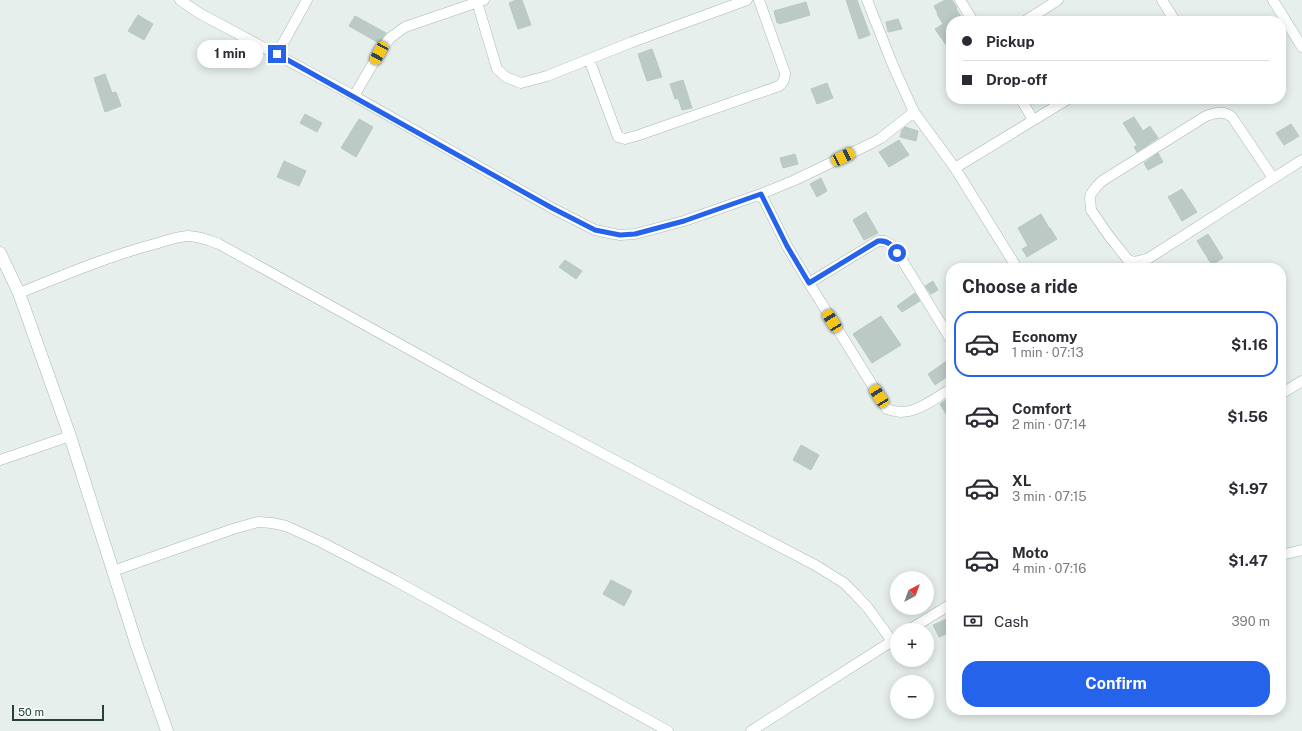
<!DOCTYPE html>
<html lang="en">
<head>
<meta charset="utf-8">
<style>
	body { margin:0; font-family:"Public Sans",sans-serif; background:#f7f7f7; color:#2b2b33; height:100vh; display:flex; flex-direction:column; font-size:15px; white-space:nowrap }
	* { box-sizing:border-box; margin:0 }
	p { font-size:13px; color:#7c7c81 }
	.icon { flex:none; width:22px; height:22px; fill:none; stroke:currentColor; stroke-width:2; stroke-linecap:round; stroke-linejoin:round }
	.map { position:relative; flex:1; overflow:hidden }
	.details { position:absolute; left:946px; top:263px; width:340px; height:452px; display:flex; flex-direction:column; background:#fff; border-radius:16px; box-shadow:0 2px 10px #0003 }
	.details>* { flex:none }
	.hud { position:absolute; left:946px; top:16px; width:340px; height:88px; border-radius:16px; box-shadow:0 2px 10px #0003; display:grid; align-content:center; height:88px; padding:0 16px; background:#fff }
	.needle { width:26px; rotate:41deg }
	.buttons { position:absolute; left:890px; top:571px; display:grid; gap:8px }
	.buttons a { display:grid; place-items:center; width:44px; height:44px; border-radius:50%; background:#fff; box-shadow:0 2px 10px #0003; font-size:20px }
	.scale { position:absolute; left:12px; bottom:10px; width:92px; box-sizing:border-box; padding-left:4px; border:2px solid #24423a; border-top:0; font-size:11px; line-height:14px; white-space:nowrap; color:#24423a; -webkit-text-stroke:3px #f7fbf9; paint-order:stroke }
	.end { position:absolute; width:18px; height:18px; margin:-9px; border:5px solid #2563eb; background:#fff; box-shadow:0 0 0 2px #fff }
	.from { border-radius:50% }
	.bubble { position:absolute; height:28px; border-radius:14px; background:#fff; box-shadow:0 2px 10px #0003; font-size:13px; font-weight:700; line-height:28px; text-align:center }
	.car { position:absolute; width:12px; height:24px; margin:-12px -6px; border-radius:5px; box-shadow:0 0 3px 1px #0007; background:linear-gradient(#f5c518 24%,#345 0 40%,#f5c518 0 76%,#345 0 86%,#f5c518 0) }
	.hud b { display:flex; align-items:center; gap:14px; height:38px; font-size:15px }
	.hud b+b { border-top:1px solid #e1e1e2 }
	.hud i { width:10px; height:10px; background:#2b2b33 }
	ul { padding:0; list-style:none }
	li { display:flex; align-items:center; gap:12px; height:66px; margin:0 8px 6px; padding:0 8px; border:2px solid transparent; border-radius:16px }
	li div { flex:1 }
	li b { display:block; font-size:15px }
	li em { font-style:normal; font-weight:700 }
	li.selected { border-color:#2563eb }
	li>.icon { width:36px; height:36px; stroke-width:1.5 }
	h2 { padding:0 16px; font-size:18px; line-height:48px }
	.pay { display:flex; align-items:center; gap:10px; height:44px; padding:0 16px; font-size:15px }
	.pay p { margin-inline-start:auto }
	.button { display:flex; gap:8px; margin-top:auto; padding:8px 16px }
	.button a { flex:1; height:46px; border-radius:16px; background:#2563eb; color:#fff; font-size:16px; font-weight:700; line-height:46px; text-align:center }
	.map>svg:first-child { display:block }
</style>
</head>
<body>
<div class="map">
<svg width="1302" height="731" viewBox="0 0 1302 731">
	<rect width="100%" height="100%" fill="#e6efeb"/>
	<path fill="#bbcac4" stroke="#b8c9c2" d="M516,0h6l9,25 -13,4 -9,-26z
		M846,0h11l13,35 -11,4z
		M945,0h7l5,8 -1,1 8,12h-13v31l-16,-23 8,-5 -6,-10h1l-4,-8z
		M806,2l4,13 -31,9v-2l-2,1 -3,-12z
		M138,15l15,9 -9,16 -16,-9z
		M355,16l31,17 -7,10 -30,-17z
		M898,19l4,10 -14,3 -2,-10z
		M652,49l10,28 -15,4 -9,-27z
		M105,74l7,19 4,-1 5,14 -16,6 -11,-34z
		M683,80l9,28 -10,2 -4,-12 -3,1 -5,-15z
		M827,83l6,15 -16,6 -6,-15z
		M305,114l17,9 -5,9 -17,-9z
		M1134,117l9,14 7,-5 8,12 -21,14 -3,-5 3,-2 -14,-22z
		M359,119l14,8 -17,30 -15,-9z
		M1291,124l8,12 -15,9 -8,-12z
		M905,127l13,4 -2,10 -16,-4 2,-7z
		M899,140l10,15 -20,12 -10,-15z
		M1158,153l5,9 -15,8 -4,-7z
		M795,154l3,10 -15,4 -3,-10z
		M284,161l22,10 -7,15 -22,-9z
		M821,178l6,13 -10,6 -7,-13z
		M1182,189l15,23 -15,9 -14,-24z
		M866,212l12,21 -14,7 -11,-20z
		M1041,214l8,14h1l7,11 -30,18 -5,-8 6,-3 -10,-18z
		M1208,234l15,24 -11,7 -15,-24z
		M565,260l17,11 -6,8 -17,-12z
		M933,281l5,9 -7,4 -6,-8z
		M915,293l5,8 -18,11 -5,-6z
		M881,316l20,29 -29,18 -19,-29z
		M951,358v16l-16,11 -7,-11z
		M951,397v25l-11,-18z
		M801,445l18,10 -8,15 -18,-10z
		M611,580l21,11 -8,15 -21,-12z
		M951,617v15l-12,5 -6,-12z"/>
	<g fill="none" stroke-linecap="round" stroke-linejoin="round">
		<defs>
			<path id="minor" d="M180,0l19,13 155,83 198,112 43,22 14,3 11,2 15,-1 49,-13 77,-27 34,-14 77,-37 9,-5 33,-26
				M867,0l27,68 20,44 41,56 62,100
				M960,0l13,21
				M1162,0l13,21
				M1273,0l29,47
				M477,2l20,67 9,8 15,6 26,-7 85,-34 115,-42
				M1025,21l33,-21
				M277,54l30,-54
				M589,59l29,78 7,2 14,-4 140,-49c4,-3 6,-7 6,-13l-26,-73
				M354,96l25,-43 11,-15 15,-11 79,-27
				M1021,99l12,21
				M955,168l113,-69
				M1273,178l-41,-61c-8,-7 -17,-4 -26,-1l-104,65 -5,5 -6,8 -1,4 1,12 18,26 19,24 5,2 6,-1 10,-3 153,-98
				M761,194l26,52 22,37 78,126c24,10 43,-8 64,-20
				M809,283l69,-42h7l9,6 57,93
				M19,293c43,-17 87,-36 132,-48 11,-3 24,-8 36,-9 11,0 22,4 32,8l269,149 166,88 161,84 29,18 12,12 12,13 24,33
				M1281,394l21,-13
				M0,460l70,-24
				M1281,555l21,-5
				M113,571l120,-42 25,-7 14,1 14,3 35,16 73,38 274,151
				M909,630l42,-26
				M751,731l146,-93"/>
			<path id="tertiary" d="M0,253l19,40 51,143 67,210 30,85"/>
		</defs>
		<use href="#minor" stroke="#a8b8b2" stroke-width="11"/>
		<use href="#tertiary" stroke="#a8b8b2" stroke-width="13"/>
		<use href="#minor" stroke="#fff" stroke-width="10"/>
		<use href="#tertiary" stroke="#fff" stroke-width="12"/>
	</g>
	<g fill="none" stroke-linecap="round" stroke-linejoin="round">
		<path stroke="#2563eb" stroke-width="5" d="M277,54l275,154 43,22 25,5 15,-1 49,-13 77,-27 26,52 22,37 69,-42c9,-1 15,4 19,12"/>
	</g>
</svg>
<div class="buttons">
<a><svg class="needle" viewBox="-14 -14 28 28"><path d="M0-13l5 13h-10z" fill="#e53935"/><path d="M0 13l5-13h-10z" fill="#7c7c81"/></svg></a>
<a>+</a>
<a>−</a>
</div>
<div class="scale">50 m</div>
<i class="end from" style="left:897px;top:253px"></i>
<i class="end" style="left:277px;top:54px"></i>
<div class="bubble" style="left:197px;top:40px;width:66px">1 min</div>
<i class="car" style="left:379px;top:53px;rotate:209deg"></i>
<i class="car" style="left:843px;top:157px;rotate:64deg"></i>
<i class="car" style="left:832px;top:321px;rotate:328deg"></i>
<i class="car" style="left:879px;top:396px;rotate:328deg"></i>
<div class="hud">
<b><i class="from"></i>Pickup</b>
<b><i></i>Drop-off</b>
</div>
<section class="details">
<h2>Choose a ride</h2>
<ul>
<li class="selected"><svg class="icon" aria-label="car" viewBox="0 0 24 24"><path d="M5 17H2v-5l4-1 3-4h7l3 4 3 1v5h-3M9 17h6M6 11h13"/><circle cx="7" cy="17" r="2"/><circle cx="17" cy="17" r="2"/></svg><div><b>Economy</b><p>1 min · 07:13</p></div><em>$1.16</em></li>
<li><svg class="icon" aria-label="car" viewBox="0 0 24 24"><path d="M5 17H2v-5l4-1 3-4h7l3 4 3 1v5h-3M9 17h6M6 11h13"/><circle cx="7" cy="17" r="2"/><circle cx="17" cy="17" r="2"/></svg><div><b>Comfort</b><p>2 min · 07:14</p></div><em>$1.56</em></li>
<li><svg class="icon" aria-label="car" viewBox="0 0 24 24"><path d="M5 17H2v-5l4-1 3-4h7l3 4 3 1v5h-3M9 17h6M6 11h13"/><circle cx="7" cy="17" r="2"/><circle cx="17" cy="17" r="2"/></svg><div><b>XL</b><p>3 min · 07:15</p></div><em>$1.97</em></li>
<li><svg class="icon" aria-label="car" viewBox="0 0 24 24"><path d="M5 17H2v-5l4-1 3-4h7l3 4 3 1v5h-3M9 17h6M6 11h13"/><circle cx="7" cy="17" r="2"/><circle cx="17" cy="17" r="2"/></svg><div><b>Moto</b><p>4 min · 07:16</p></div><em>$1.47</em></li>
</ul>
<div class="pay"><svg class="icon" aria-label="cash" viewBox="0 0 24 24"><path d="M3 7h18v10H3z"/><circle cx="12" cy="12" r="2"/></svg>Cash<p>390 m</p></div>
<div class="button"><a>Confirm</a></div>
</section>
</div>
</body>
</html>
